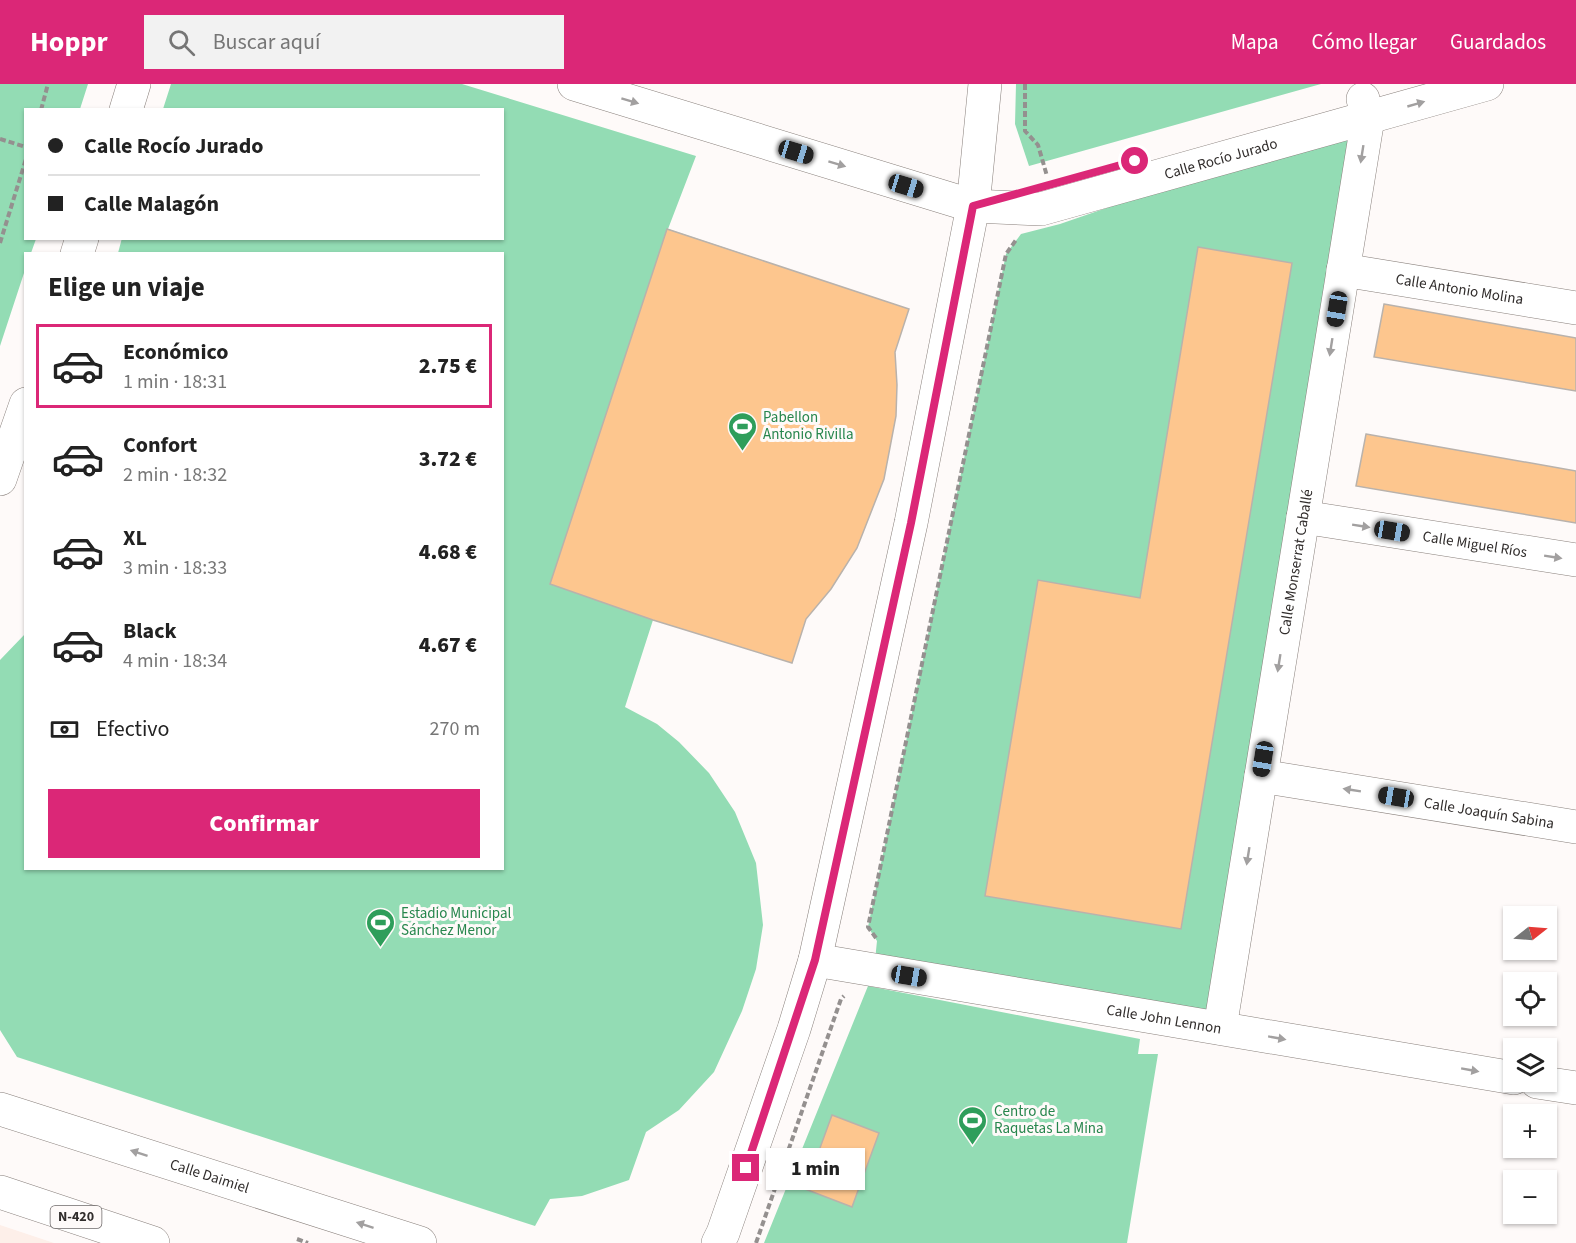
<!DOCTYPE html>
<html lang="es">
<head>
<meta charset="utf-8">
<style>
	body { margin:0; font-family:"Source Sans 3",sans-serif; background:#f2f2f2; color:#222; height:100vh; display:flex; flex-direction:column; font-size:22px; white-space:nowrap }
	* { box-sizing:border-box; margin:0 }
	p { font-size:20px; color:#767676 }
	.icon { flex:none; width:33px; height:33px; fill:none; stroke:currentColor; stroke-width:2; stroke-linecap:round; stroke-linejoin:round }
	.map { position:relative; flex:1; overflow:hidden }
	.sheet { position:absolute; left:24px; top:168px; width:480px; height:618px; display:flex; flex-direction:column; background:#fff; border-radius:0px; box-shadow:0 2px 4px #0004 }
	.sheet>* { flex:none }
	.top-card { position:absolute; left:24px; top:24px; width:480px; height:132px; border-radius:0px; box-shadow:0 2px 4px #0004; display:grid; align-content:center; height:132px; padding:0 24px; background:#fff }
	.needle { width:39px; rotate:73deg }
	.fabs { position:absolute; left:1503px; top:822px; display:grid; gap:12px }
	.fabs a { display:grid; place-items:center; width:54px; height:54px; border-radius:0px; background:#fff; box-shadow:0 2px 4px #0004; font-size:30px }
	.end { position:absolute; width:27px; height:27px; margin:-14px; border:8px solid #db2777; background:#fff; box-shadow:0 0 0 3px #fff }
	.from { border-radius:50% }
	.bubble { position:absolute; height:42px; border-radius:0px; background:#fff; box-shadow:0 2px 4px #0004; font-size:20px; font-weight:800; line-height:42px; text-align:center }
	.car { position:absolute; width:18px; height:36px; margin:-18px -9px; border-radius:8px; box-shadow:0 0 4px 2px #0007; background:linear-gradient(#222 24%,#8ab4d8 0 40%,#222 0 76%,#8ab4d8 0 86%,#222 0) }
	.top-card b { display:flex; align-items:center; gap:21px; height:57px; font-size:22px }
	.top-card b+b { border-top:2px solid #e0e0e0 }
	.top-card i { width:15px; height:15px; background:#222 }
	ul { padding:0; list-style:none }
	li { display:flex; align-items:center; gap:18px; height:84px; margin:0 12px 9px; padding:0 12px; border:3px solid transparent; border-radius:0px }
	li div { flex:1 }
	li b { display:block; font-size:22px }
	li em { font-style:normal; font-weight:800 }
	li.active { border-color:#db2777 }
	li>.icon { width:54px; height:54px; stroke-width:1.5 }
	h2 { padding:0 24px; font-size:27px; line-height:72px }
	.pay { display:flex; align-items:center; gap:15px; height:66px; padding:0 24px; font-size:22px }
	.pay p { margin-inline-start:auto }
	.cta { display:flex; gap:12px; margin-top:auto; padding:12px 24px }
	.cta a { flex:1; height:69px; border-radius:0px; background:#db2777; color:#fff; font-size:24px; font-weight:800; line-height:69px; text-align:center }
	header { display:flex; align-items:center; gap:36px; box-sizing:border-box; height:84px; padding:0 30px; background:#db2777; color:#fff }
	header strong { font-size:28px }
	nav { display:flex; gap:33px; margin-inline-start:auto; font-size:21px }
	.search { width:420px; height:54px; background:#f2f2f2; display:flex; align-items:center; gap:15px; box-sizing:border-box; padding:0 21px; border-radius:0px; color:#767676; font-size:22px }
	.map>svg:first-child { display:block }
</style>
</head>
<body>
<header>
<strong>Hoppr</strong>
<div class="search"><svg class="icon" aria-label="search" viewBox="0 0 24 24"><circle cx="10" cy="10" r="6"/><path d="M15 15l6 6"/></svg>Buscar aquí</div>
<nav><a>Mapa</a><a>Cómo llegar</a><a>Guardados</a></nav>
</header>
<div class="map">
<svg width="1576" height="1159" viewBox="0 0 1576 1159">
	<rect width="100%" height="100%" fill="#fefaf9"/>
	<path fill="#fdefe9" d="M0,1141l54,18h-54z"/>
	<path fill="#93dcb4" d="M0,0h88l-8,25 -54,1v128l10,1 -5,14 -5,1 -1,16 -25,76z
		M171,0h291l234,72 -28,73 241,80 -14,43 1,64 -12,63 -27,69 -26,41 -25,30 -14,44 -139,-43 -28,87 32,17 22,18 30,31 26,39 21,51 7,62 -7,44 -14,42 -28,61 -35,38 -33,22 -17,48 -47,16 -32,3 -15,27 -518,-169 -17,-27v-370l25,-26 1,234h476v-614l-384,-1 4,-15h380v-128l-339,-1z
		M1016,0h305l-292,82 -14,-42z
		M1368,34l-148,910 -346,-58 3,-29 -9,-14 138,-673 15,-20 39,-10z
		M868,902l272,53 -2,15h20l-31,189h-363z"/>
	<path fill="#fdc68e" stroke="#b9b2ac" stroke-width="1.5" d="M667,145l242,80 -14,43 2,33 -1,31 -12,63 -27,69 -26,41 -25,30 -14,44 -139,-43 -103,-36z
		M1198,163l94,16 -111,666 -196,-33 53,-316 102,18z
		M1384,220l192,34v53l-202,-34z
		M1366,350l210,37v52l-220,-37z
		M832,1031l47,18 -27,74 -47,-18z"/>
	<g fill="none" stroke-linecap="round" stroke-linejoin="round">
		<defs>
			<g id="minor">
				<path id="s1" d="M574,0l399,122 68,3 446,-125"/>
				<path d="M126,26l8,-26"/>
				<path d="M77,170l5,-16"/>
				<path id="s2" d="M1343,186l233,38"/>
				<path d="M0,395l26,-75"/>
				<path id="s3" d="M1303,433l273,43"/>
				<path id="s4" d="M1261,692l315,51"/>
				<path id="s5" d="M815,876l699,118"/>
				<path id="s6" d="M1220,944l148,-910 -5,-19"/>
				<path d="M1537,998l39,6"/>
				<path id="s7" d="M0,1025l420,134"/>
				<path d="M718,1159l5,-10 71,-204 21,-69 96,-437 62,-317 12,-122"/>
			</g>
			<path id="highway" d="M0,1108l153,51"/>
		</defs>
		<use href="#minor" stroke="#89807c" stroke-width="34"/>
		<use href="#highway" stroke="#89807c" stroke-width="34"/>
		<path stroke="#94908f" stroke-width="4" stroke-dasharray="6 3" stroke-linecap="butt" d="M1025,0v47l13,14 9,31
			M41,26l7,-26
			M0,55l26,8
			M0,159l26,-84
			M876,854l-8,-11 138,-673 10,-14
			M297,1155l11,4
			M756,1159l85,-244 3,-3"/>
		<use href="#minor" stroke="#fff" stroke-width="33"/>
		<use href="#highway" stroke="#fff" stroke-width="33"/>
	</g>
	<defs><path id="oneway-solid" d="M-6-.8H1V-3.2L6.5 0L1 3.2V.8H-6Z" transform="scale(1.5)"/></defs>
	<g fill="#a2a0a0">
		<use href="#oneway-solid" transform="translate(630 17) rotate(17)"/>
		<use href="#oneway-solid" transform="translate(1416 20) rotate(-16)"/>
		<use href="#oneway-solid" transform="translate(1362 70) rotate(99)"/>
		<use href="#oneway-solid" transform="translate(837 80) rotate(17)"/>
		<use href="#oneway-solid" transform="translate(1331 263) rotate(99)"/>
		<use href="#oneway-solid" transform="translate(1361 442) rotate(9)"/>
		<use href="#oneway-solid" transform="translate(1553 473) rotate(9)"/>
		<use href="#oneway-solid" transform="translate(1279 579) rotate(99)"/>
		<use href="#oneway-solid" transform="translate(1352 706) rotate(-171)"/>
		<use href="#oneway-solid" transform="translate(1248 772) rotate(99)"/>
		<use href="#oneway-solid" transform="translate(1277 954) rotate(10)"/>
		<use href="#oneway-solid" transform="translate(1470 986) rotate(10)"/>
		<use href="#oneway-solid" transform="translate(139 1069) rotate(-162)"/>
		<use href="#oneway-solid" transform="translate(365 1141) rotate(-162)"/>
	</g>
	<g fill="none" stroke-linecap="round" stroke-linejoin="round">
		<path stroke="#db2777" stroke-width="8" d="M746,1084l69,-208 96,-437 62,-317 162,-45"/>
	</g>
	<defs>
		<symbol id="stadium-pin" viewBox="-11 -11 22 30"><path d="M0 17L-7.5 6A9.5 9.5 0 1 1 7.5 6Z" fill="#2e9e5b" stroke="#fefaf9"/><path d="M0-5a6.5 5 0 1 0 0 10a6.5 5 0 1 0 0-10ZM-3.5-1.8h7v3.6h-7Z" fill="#fff"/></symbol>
	</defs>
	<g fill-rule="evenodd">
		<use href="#stadium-pin" x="726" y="326" width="33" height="45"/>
		<use href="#stadium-pin" x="364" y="822" width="33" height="45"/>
		<use href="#stadium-pin" x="956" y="1020" width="33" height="45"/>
	</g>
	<g text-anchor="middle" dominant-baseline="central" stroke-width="6" stroke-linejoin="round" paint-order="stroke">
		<rect fill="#fefaf9" stroke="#6e6a6a" stroke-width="1.5" x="50.5" y="1122" width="51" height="22" rx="4.5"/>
		<g font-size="14" font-weight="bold" fill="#312d2c">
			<text x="76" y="1133">N-420</text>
		</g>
		<g font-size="15" fill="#312d2c" stroke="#fefaf9">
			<text stroke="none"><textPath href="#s1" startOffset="672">Calle Rocío Jurado</textPath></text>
			<text stroke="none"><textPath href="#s2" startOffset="118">Calle Antonio Molina</textPath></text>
			<text stroke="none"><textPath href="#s3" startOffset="174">Calle Miguel Ríos</textPath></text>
			<text stroke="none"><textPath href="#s6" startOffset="472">Calle Monserrat Caballé</textPath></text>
			<text stroke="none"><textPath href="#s4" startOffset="231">Calle Joaquín Sabina</textPath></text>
			<text stroke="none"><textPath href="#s5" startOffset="354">Calle John Lennon</textPath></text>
			<text stroke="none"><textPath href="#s7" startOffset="220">Calle Daimiel</textPath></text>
		</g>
		<g font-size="15" fill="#27864d" stroke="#fefaf9" text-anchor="start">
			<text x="763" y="333">Pabellon<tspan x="763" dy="17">Antonio Rivilla</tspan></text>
			<text x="401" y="829">Estadio Municipal<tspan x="401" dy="17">Sánchez Menor</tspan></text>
			<text x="994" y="1027">Centro de<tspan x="994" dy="17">Raquetas La Mina</tspan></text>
		</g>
	</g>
</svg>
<div class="fabs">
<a><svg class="needle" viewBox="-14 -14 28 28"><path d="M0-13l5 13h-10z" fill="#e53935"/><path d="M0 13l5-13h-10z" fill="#767676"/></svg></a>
<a><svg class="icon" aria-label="locate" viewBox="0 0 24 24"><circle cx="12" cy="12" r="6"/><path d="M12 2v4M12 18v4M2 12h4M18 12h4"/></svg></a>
<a><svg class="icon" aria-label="layers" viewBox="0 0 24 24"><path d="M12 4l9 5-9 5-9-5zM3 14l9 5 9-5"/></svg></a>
<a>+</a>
<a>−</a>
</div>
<i class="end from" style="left:1135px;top:77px"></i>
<i class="end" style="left:746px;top:1084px"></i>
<div class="bubble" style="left:766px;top:1064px;width:99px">1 min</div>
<i class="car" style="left:796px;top:68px;rotate:107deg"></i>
<i class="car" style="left:906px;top:102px;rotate:107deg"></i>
<i class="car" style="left:1337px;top:225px;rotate:189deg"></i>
<i class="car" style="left:1392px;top:447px;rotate:99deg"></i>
<i class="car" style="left:1263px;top:675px;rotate:189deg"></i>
<i class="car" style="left:1396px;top:713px;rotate:279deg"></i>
<i class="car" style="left:909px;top:892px;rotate:100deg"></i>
<div class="top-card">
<b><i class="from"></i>Calle Rocío Jurado</b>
<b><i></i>Calle Malagón</b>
</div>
<section class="sheet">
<h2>Elige un viaje</h2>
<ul>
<li class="active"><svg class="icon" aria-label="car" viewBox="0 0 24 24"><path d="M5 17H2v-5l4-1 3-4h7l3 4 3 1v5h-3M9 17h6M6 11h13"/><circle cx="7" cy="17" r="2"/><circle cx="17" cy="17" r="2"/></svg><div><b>Económico</b><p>1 min · 18:31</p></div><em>2.75 €</em></li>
<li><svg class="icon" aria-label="car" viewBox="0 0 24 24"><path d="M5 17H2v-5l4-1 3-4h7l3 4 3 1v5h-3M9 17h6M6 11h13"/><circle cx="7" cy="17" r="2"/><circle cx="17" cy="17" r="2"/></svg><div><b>Confort</b><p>2 min · 18:32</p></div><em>3.72 €</em></li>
<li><svg class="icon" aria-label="car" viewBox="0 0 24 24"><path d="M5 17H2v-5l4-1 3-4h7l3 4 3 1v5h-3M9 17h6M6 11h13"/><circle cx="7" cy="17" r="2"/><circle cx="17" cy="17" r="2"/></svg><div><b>XL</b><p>3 min · 18:33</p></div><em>4.68 €</em></li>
<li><svg class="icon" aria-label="car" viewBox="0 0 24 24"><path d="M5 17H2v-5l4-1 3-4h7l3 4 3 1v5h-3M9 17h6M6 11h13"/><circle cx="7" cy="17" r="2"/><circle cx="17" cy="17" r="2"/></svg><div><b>Black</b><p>4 min · 18:34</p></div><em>4.67 €</em></li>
</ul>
<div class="pay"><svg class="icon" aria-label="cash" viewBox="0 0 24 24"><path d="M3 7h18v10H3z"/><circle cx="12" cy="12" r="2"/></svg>Efectivo<p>270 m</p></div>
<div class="cta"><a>Confirmar</a></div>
</section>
</div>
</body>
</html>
